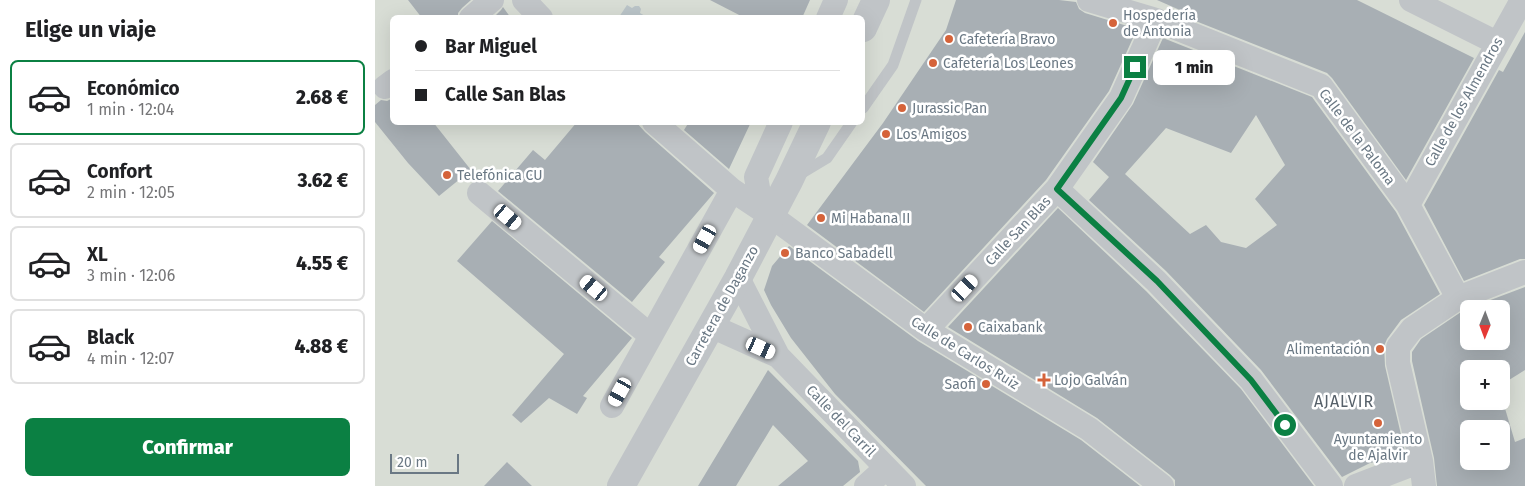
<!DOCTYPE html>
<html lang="es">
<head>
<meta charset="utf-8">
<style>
	body { margin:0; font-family:"Fira Sans",sans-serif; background:#f6f6f6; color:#202124; height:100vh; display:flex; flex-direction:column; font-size:19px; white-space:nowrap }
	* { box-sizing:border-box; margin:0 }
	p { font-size:16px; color:#757577 }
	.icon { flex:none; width:28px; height:28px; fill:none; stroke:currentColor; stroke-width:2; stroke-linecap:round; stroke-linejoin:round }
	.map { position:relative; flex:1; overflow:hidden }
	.panel { display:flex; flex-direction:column; background:#fff; width:375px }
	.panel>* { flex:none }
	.hud { position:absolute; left:15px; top:15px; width:475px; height:110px; border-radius:8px; box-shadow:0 5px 20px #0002; display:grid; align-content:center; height:110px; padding:0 25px; background:#fff }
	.needle { width:32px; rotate:181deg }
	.tools { position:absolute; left:1085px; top:300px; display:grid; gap:10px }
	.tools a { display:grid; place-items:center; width:50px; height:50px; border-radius:8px; background:#fff; box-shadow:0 5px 20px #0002; font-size:25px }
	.scale { position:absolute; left:15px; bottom:12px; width:69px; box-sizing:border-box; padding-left:5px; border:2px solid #6a7884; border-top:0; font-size:14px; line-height:18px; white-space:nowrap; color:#6a7884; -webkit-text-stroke:4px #fff; paint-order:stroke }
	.end { position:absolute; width:22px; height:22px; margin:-11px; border:6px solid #0b8043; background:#fff; box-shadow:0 0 0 2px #fff }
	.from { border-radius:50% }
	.bubble { position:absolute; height:35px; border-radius:8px; background:#fff; box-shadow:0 5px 20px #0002; font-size:16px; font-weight:800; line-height:35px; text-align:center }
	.car { position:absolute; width:15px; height:30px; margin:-15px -8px; border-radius:6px; box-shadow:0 0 4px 1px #0007; background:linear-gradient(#fff 24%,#345 0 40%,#fff 0 76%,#345 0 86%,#fff 0) }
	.hud b { display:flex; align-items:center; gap:18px; height:48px; font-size:19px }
	.hud b+b { border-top:1px solid #e0e0e0 }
	.hud i { width:12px; height:12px; background:#202124 }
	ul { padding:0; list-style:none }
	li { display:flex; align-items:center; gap:15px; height:75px; margin:0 10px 8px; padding:0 15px; border:2px solid #e0e0e0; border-radius:8px }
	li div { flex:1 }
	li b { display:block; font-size:19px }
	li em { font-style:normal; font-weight:800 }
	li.current { border-color:#0b8043 }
	li>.icon { width:45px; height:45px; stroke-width:1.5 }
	h2 { padding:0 25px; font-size:22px; line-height:60px }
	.primary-button { display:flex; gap:10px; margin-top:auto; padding:10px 25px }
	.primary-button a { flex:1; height:58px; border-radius:8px; background:#0b8043; color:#fff; font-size:20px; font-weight:800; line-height:58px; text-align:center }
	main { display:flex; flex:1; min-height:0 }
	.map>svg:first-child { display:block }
</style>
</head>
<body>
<main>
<section class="panel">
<h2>Elige un viaje</h2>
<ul>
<li class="current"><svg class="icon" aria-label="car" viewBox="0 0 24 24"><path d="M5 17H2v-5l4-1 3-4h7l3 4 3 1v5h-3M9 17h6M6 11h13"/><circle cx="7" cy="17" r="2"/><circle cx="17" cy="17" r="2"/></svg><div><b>Económico</b><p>1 min · 12:04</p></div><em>2.68 €</em></li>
<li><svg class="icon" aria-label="car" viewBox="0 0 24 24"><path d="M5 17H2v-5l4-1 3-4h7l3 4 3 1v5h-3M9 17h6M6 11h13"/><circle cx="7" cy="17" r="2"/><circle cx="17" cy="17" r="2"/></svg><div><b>Confort</b><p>2 min · 12:05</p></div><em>3.62 €</em></li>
<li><svg class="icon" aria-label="car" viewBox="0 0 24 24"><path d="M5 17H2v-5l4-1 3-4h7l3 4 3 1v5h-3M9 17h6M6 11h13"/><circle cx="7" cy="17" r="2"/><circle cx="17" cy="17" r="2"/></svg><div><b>XL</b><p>3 min · 12:06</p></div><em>4.55 €</em></li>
<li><svg class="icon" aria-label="car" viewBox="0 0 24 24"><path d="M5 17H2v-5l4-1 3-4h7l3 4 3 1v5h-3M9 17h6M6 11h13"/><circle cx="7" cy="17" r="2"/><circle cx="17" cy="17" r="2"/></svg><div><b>Black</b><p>4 min · 12:07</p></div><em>4.88 €</em></li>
</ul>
<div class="primary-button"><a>Confirmar</a></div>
</section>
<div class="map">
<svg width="1150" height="486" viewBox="0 0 1150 486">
	<rect width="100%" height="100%" fill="#f8f8f6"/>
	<path fill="#d8ddd5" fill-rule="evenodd" d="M0,0h1150v486h-1150zM18,18h470v104h-470zM1094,309h32v32h-32zM1094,369h32v32h-32zM1094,429h32v32h-32z"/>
	<path fill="#bac4c8" d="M252,5l5,3 3,-2h4l2,3 -1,4 5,3 -1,1h-25z"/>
	<path fill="#a8afb4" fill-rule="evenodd" d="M33,0h63l-9,8 -4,5v5h-36z
		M335,0h100l-8,18h-57z
		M581,0h103l17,2 3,7 6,4 52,16 -28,62 -63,89 -122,132 -117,-87 76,-102 63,-93z
		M782,0h200l117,58 -68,122 -74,-102 -5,-5 -139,-55 1,-4z
		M128,7l8,11h-18l8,-8z
		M1150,32v227h-5l-56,22 -40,-76 75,-135 4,2z
		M788,38l149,59 84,115 44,82 -39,26 -14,19 -3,7 1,20 20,86 -16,7 -19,4 -28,14 -81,-107 -95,-99 -77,-71 20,-23 -16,-15 40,-58zM881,115l29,50 -30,34 22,26 -31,23 -25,-6 -15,-17 -16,9 -65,-60 41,-46 65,25z
		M18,98v24h40l38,48 -32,26 -31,-33 -33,-41v-17l6,-5 6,1z
		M202,122h59l9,10 69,61 -55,64 6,5 -33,40 -134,-111 35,-41 12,10z
		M314,122h62l-22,47 -45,-39z
		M683,208l88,83 95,98 73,97h-139v-6l-5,-5 -73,-57 -149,-91z
		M117,221l140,117 -49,58 4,2 -10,16 -28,-16 -28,25 -9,-8 52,-61 -107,-93z
		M414,246l129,95 163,99 59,46h-214l-91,-92 -44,-56 -20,-33 -7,-15 8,-24z
		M1150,287v83l-24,15v-16h-32v32h32v-6l14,47 10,-4v48h-88l-3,-28 -22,-97v-9l9,-13 43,-29zM1094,309h32v32h-32zM1094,429h32v32h-32z
		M393,370l90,91 2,11 -17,14h-65l30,-25 -35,-36 -37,61h-38z
		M132,462l25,24h-48z"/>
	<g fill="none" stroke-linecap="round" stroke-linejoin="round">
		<path stroke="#c0c4c7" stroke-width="11" d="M488,108l30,-43 23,-65
			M422,176l30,-18 25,-36"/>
		<path stroke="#c0c4c7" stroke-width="24" d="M149,0l17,18
			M714,0l67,20 165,66 87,119 50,93
			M1036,0l86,43
			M96,18l21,-18
			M453,18l8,-18
			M10,87l8,-6
			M279,122l78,68 39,26 155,114 163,99 73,57
			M682,189l99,92 95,99 80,106
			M104,193l172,143
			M1033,205l114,-205
			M387,210l-6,-33 25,-55
			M363,278l40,78 126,130
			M336,326l67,30
			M551,330l131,-141 64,-91 35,-78
			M237,406l120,-216
			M491,486l20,-18
			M981,486l65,-25
			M1049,486l-3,-25 -23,-98v-16l14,-18 46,-31 67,-26"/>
		<path stroke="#c0c4c7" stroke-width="28" d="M488,28l13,-28
			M246,486l117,-208 51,-97 28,-59"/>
	</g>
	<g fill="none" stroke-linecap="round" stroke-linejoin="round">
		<path stroke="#0b8043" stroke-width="6" d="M760,67l-14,31 -64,91 100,92 94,99 34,45"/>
	</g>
	<g fill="#d5633a" stroke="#fff" stroke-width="2">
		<circle cx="738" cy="23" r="5"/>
		<circle cx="574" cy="39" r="5"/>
		<circle cx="558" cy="63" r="5"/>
		<circle cx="527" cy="108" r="5"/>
		<circle cx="511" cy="134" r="5"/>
		<circle cx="72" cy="175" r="5"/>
		<circle cx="446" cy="218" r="5"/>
		<circle cx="410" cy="253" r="5"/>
		<circle cx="593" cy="327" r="5"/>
		<circle cx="1005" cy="349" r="5"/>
		<path d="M666.5 372.5h5v5h5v5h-5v5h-5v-5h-5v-5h5z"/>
		<circle cx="611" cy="384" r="5"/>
		<circle cx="1003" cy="423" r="5"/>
	</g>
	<g text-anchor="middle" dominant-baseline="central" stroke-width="5" stroke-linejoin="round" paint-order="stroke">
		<g font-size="14" fill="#6a7884" stroke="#fff" text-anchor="start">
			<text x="748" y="15">Hospedería<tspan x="748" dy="16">de Antonia</tspan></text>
			<text x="584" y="39">Cafetería Bravo</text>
			<text x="568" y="63">Cafetería Los Leones</text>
			<text x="537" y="108">Jurassic Pan</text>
			<text x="521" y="134">Los Amigos</text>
			<text x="82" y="175">Telefónica CU</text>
			<text x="456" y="218">Mi Habana II</text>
			<text x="420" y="253">Banco Sabadell</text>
			<text x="603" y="327">Caixabank</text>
			<text x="995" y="349" text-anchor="end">Alimentación</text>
			<text x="679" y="380">Lojo Galván</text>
			<text x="601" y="384" text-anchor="end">Saofi</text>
			<text x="1003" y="439" text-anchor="middle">Ayuntamiento<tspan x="1003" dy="16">de Ajalvir</tspan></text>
		</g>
		<g font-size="14" fill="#6a7884" stroke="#fff">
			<text transform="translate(1089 102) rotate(-61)">Calle de los Almendros</text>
			<text transform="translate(982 137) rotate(53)">Calle de la Paloma</text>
			<text transform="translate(643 231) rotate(-47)">Calle San Blas</text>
			<text transform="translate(347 306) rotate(-61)">Carretera de Daganzo</text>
			<text transform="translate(590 353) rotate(32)">Calle de Carlos Ruiz</text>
			<text transform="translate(466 421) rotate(46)">Calle del Carril</text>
		</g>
		<g font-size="16" letter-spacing="1" fill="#57616a" stroke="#fff">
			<text x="969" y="401">AJALVIR</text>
		</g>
	</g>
</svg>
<div class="tools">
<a><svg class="needle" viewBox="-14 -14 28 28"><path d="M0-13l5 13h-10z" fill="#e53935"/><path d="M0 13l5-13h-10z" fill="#757577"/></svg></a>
<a>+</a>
<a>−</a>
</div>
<div class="scale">20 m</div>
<i class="end from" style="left:910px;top:425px"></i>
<i class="end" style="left:760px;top:67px"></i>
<div class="bubble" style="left:778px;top:50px;width:82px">1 min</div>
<i class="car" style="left:133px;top:217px;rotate:130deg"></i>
<i class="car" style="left:330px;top:239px;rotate:209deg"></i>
<i class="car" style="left:219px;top:288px;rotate:310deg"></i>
<i class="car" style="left:590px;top:288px;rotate:43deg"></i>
<i class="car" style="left:386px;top:348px;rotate:114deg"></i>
<i class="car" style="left:245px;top:392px;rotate:209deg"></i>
<div class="hud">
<b><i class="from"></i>Bar Miguel</b>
<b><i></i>Calle San Blas</b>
</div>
</div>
</main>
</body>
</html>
